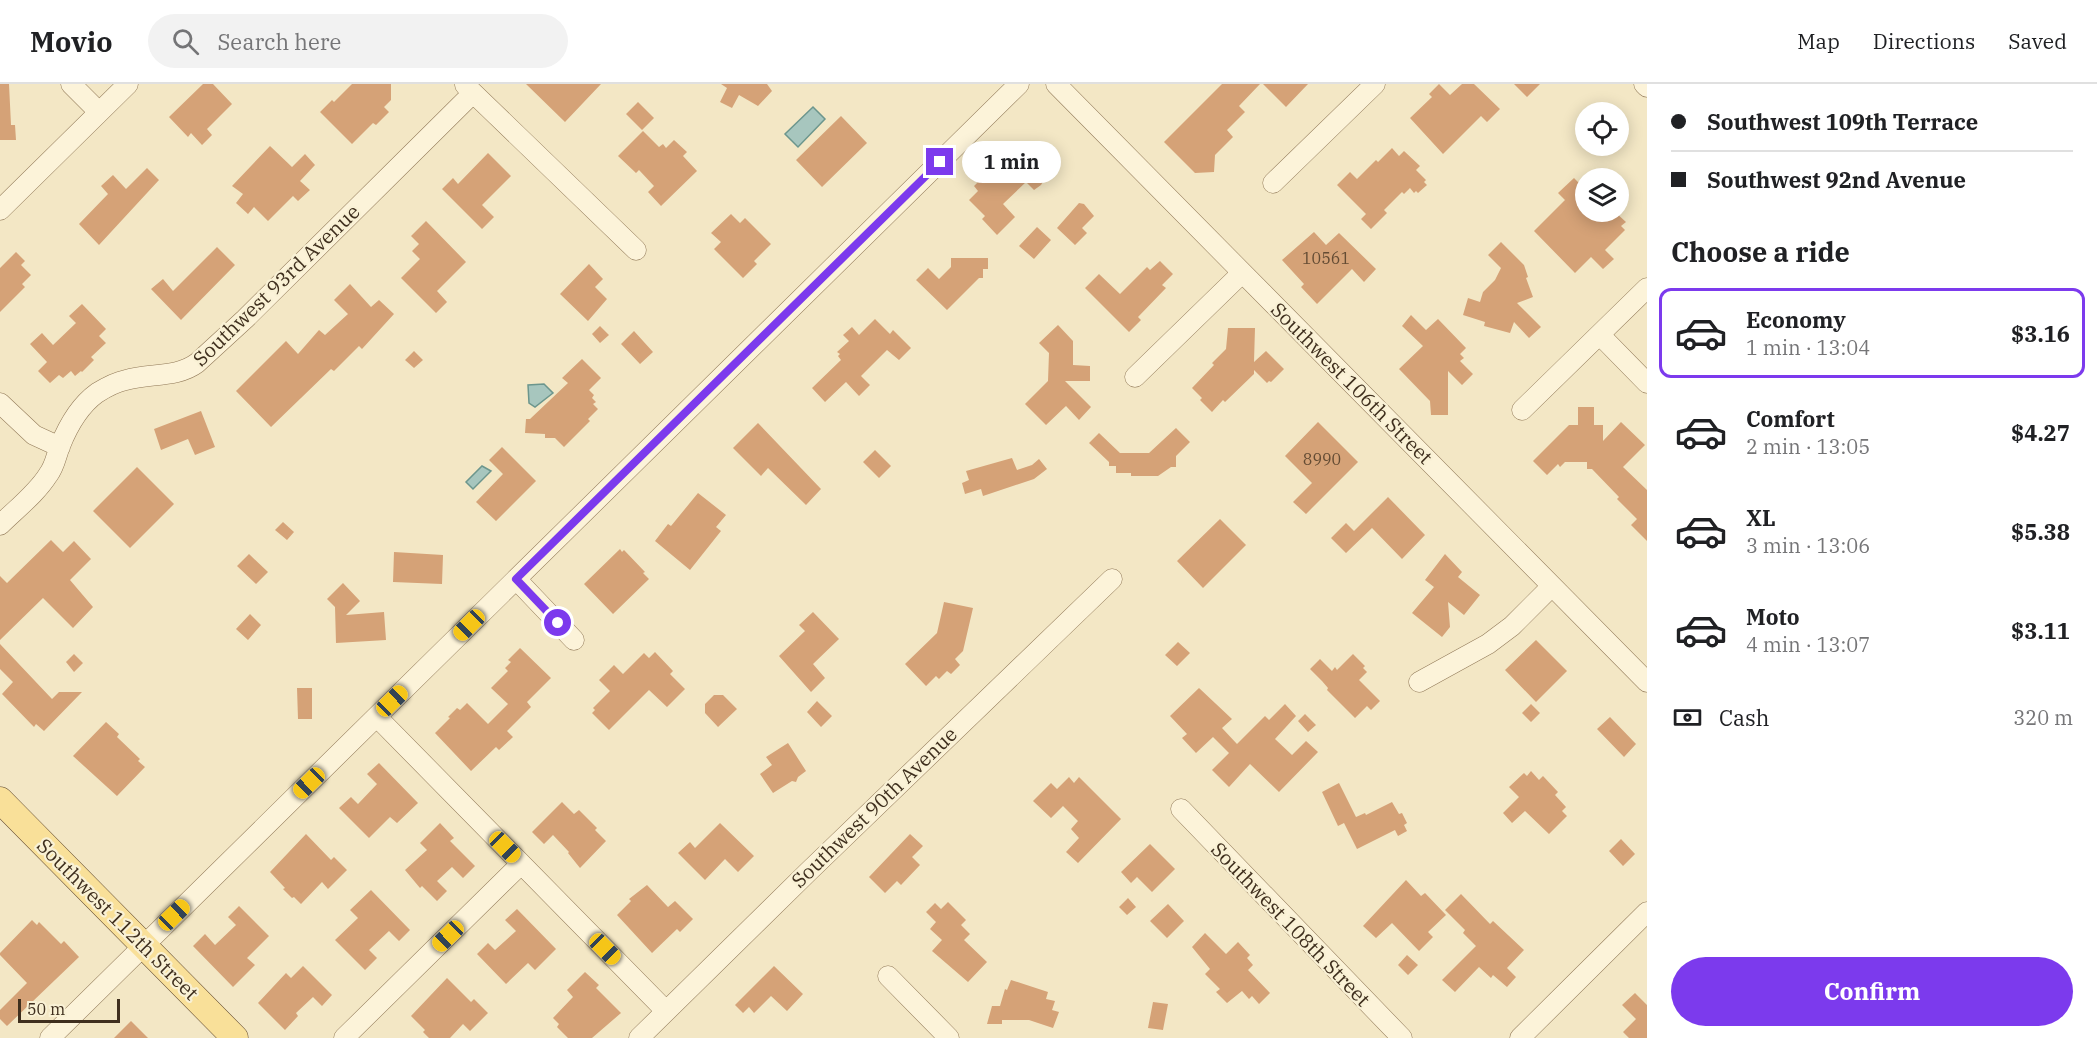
<!DOCTYPE html>
<html lang="en">
<head>
<meta charset="utf-8">
<style>
	body { margin:0; font-family:"IBM Plex Serif",serif; background:#f2f2f2; color:#202124; height:100vh; display:flex; flex-direction:column; font-size:22px; white-space:nowrap }
	* { box-sizing:border-box; margin:0 }
	p { font-size:20px; color:#757577 }
	.icon { flex:none; width:33px; height:33px; fill:none; stroke:currentColor; stroke-width:2; stroke-linecap:round; stroke-linejoin:round }
	.map { position:relative; flex:1; overflow:hidden }
	.panel { display:flex; flex-direction:column; background:#fff; width:450px }
	.panel>* { flex:none }
	.banner { display:grid; align-content:center; height:132px; padding:0 24px; background:#fff }
	.controls { position:absolute; left:1575px; top:18px; display:grid; gap:12px }
	.controls a { display:grid; place-items:center; width:54px; height:54px; border-radius:50%; background:#fff; box-shadow:0 3px 15px #0003; font-size:30px }
	.scale { position:absolute; left:18px; bottom:15px; width:102px; box-sizing:border-box; padding-left:6px; border:3px solid #3f2f1e; border-top:0; font-size:16px; line-height:21px; white-space:nowrap; color:#3f2f1e; -webkit-text-stroke:4px #f9f1d5; paint-order:stroke }
	.end { position:absolute; width:27px; height:27px; margin:-14px; border:8px solid #7c3aed; background:#fff; box-shadow:0 0 0 3px #fff }
	.from { border-radius:50% }
	.bubble { position:absolute; height:42px; border-radius:21px; background:#fff; box-shadow:0 3px 15px #0003; font-size:20px; font-weight:700; line-height:42px; text-align:center }
	.car { position:absolute; width:18px; height:36px; margin:-18px -9px; border-radius:8px; box-shadow:0 0 4px 2px #0007; background:linear-gradient(#f5c518 24%,#345 0 40%,#f5c518 0 76%,#345 0 86%,#f5c518 0) }
	.banner b { display:flex; align-items:center; gap:21px; height:57px; font-size:22px }
	.banner b+b { border-top:2px solid #e0e0e0 }
	.banner i { width:15px; height:15px; background:#202124 }
	ul { padding:0; list-style:none }
	li { display:flex; align-items:center; gap:18px; height:90px; margin:0 12px 9px; padding:0 12px; border:3px solid transparent; border-radius:12px }
	li div { flex:1 }
	li b { display:block; font-size:22px }
	li em { font-style:normal; font-weight:700 }
	li.current { border-color:#7c3aed }
	li>.icon { width:54px; height:54px; stroke-width:1.5 }
	h2 { padding:0 24px; font-size:27px; line-height:72px }
	.pay { display:flex; align-items:center; gap:15px; height:66px; padding:0 24px; font-size:22px }
	.pay p { margin-inline-start:auto }
	.button { display:flex; gap:12px; margin-top:auto; padding:12px 24px }
	.button a { flex:1; height:69px; border-radius:36px; background:#7c3aed; color:#fff; font-size:24px; font-weight:700; line-height:69px; text-align:center }
	header { display:flex; align-items:center; gap:36px; box-sizing:border-box; height:84px; padding:0 30px; background:#fff; border-bottom:2px solid #e0e0e0 }
	header strong { font-size:28px }
	nav { display:flex; gap:33px; margin-inline-start:auto; font-size:21px }
	.search { width:420px; height:54px; background:#f2f2f2; display:flex; align-items:center; gap:15px; box-sizing:border-box; padding:0 21px; border-radius:33px; color:#757577; font-size:22px }
	main { display:flex; flex:1; min-height:0 }
	.map>svg:first-child { display:block }
</style>
</head>
<body>
<header>
<strong>Movio</strong>
<div class="search"><svg class="icon" aria-label="search" viewBox="0 0 24 24"><circle cx="10" cy="10" r="6"/><path d="M15 15l6 6"/></svg>Search here</div>
<nav><a>Map</a><a>Directions</a><a>Saved</a></nav>
</header>
<main>
<div class="map">
<svg width="1647" height="954" viewBox="0 0 1647 954">
	<rect width="100%" height="100%" fill="#f3e7c5"/>
	<path fill="#a7c6be" stroke="#6c968d" stroke-width="1.5" d="M813,23l12,12 -27,28 -13,-13z
		M544,300l9,9 -18,14 -6,-4 -1,-18z
		M482,382l9,5 -18,18 -7,-7z"/>
	<path fill="#d5a277" d="M0,0h9l2,41h4l1,15h-16z
		M203,0h10l19,20 -25,25 5,6 -10,10 -11,-12 -3,4 -19,-20z
		M352,0h39v16l-7,7 5,5 -13,13 -3,-2 -21,21 -32,-32 12,-12 2,2z
		M526,0h75l-36,38z
		M721,0h46l5,7 -14,15 -19,-11 -7,13 -12,-6 7,-14z
		M1222,0h38l-21,22 6,6 -18,18 6,7 -18,18 -1,17 -19,1 -31,-31z
		M1263,0h45l-22,23z
		M1439,0l11,11 12,-11h12l26,25 -13,13 -6,-6 -38,38 -33,-36 22,-21 -3,-3z
		M1514,0h26l-13,13z
		M638,18l16,16 -12,12 -16,-16z
		M841,32l26,27 -45,44 -26,-27z
		M643,47l16,16 4,-3 3,4 8,-8 13,12 -4,4 14,15 -36,35 -13,-14 6,-6 -15,-16 -3,3 -18,-17z
		M270,62l22,21 13,-13 10,11 -15,16 10,9 -12,11 -5,-5 -25,25 -14,-14 -6,7 -12,-11 7,-9 -11,-8z
		M1037,63l7,2 2,7 -11,11 10,11 -4,7 -7,5 -8,-8 -23,22 12,13 -18,18 -15,-16 3,-3 -16,-16 9,-9 -4,-5 5,-5 -4,-5 17,-17 13,13 5,-18 8,-4 8,8z
		M1392,64l7,8 5,-5 16,15 -4,4 10,10 -2,2 3,3 -9,8 -2,-2 -2,2 -4,-5 -6,6 -2,-2 -18,18 3,3 -16,16 -10,-10 5,-5 -29,-29 13,-13 7,7 19,-19 2,2z
		M488,69l23,23 -29,29 12,12 -12,12 -40,-40 11,-11 5,6z
		M147,84l12,12 -60,65 -20,-21 29,-30 -7,-8 12,-11 13,14z
		M1574,94l12,12v22h29l11,10 -5,4 4,4 -20,20 9,9 -11,10 -12,-12 -16,16 -41,-42 31,-31 -7,-7z
		M1079,119l5,1 10,12 -12,12 5,5 -12,12 -18,-17z
		M731,130l9,9 5,-5 26,26 -17,17 3,3 -14,14 -29,-29 7,-7 -10,-9z
		M426,137l40,41 -29,29 10,11 -11,11 -35,-35 19,-19 -8,-8 7,-7 -8,-8z
		M1037,143l14,13 -17,19 -15,-13z
		M1314,148l12,13 13,-12 37,36 -12,13 -12,-13 -35,35 -16,-17 3,-3 -22,-24z
		M1501,158l23,23 4,12 -2,1 7,19 -16,6 24,24 -12,11 -15,-16 -4,11 -26,-7 1,-4 -22,-7 5,-17 12,4 3,-10 12,-12 6,-12 -13,-13z
		M217,163l18,18 -54,55 -30,-31 12,-10 10,12z
		M16,168l9,9 -4,4 10,10 -9,9 3,3 -25,25v-44z
		M951,174h37v11h-5v9h-4l-32,32 -31,-30 12,-12 11,11 12,-12z
		M1160,177l13,13 -11,11 4,3 -28,29 3,3 -12,12 -44,-44 14,-14 21,20 27,-27 3,3z
		M589,180l14,15 -8,8 12,12 -19,22 -28,-27z
		M350,200l21,23 8,-7 15,14 -32,35 -3,-3 -25,25 -3,-2 -60,58 -35,-36 50,-50 12,13 21,-24 6,5 23,-21 -14,-14z
		M82,220l24,25 -7,7 7,7 -15,14 3,3 -12,12 -1,-1 -6,5 -4,-5 -8,7 -4,-3 -9,8 -12,-12 9,-9 -17,-18 12,-11 11,12 23,-22 -7,-7z
		M1411,231l15,15 12,-11 28,29 -6,6 4,4 -4,3 13,13 -11,11 -14,-14v44h-17l-1,-14 -31,-32 24,-23 -21,-20z
		M875,235l15,15 3,-4 18,18 -12,12 -12,-10 -26,26 9,9 -11,11 -13,-14 -21,20 -13,-14 29,-28 -3,-4 2,-2 -3,-2 12,-11 -6,-6 9,-8 7,8z
		M1058,241l15,16v24l17,1v15h-25l26,26 -12,13 -13,-14 -20,19 -21,-21 23,-23 1,-28 -10,-10z
		M600,242l9,9 -9,8 -8,-9z
		M1228,244h27l-1,34 12,-11 18,18 -13,13 -2,-1 -2,2 -13,-13v4l-29,28 -2,-2 -11,12 -12,-12 2,-2 -10,-10 22,-23 -2,-2 14,-14z
		M634,247l19,21 -13,12 -19,-20z
		M414,267l9,9 -9,8 -9,-8z
		M582,275l19,19 -12,12 5,5 -2,3 4,4 -3,2 5,5 -10,10 2,2 -26,26 -9,-9h-10v-4l-20,-1 1,-14h4l38,-36 -6,-5z
		M1578,323h16v18h9v16l18,-19 24,23 -22,22 24,23v51l-16,-16 6,-6 -20,-20 2,-2 -27,-28h-5v-7h-22l-5,5 -2,-3 -11,11 -14,-14 36,-36h9z
		M201,327l14,36 -20,8 -7,-16 -27,11 -7,-21z
		M1318,338l40,40 -52,52 -13,-12 19,-19 -27,-27z
		M758,339l63,66 -15,16 -38,-37 -7,8 -28,-28z
		M1176,344l14,14 -14,14v11h-5l-13,9h-27v-3h-15v-7h-7v-4l-20,-19 10,-10 21,20h29z
		M502,363l34,34 -40,40 -20,-19 27,-28 -14,-14z
		M875,366l16,16 -12,12 -16,-16z
		M1012,374l5,12 15,-5 7,-6 8,10 -13,10 -51,17 -2,-7 -16,5 -3,-11 7,-3 -3,-9z
		M137,383l37,37 -44,44 -37,-37z
		M698,409l28,22 -10,12 5,4 -31,39 -35,-29 13,-17 3,2z
		M1388,413l37,38 -23,24 -30,-31 -26,25 -15,-15 15,-15 8,8z
		M1220,435l26,26 -43,43 -26,-27z
		M283,438l11,10 -7,8 -12,-10z
		M51,456l12,12 11,-11 17,18 -21,21 23,27 -20,21 -30,-30 -43,42v-64l7,7z
		M620,465l2,3 2,-2 21,22 -2,1 6,6 -36,35 -29,-30z
		M394,468l49,3 -1,29 -49,-2z
		M249,470l19,18 -12,12 -19,-18z
		M1445,470l17,18 -4,5 22,18 -16,20 -16,-13 2,25 -8,10 -30,-24 22,-26 -9,-7z
		M343,499l17,18 -14,14 38,-3 2,28 -50,3 -1,-36 -8,-8z
		M944,518l29,6 -10,43 -8,8 5,6 -9,9 -4,-3 -8,8 -3,-3 -10,10 -21,-22 32,-31z
		M813,528l26,27 -26,25 12,14 -14,14 -32,-36 26,-25 -6,-6z
		M250,530l11,11 -13,15 -12,-11z
		M1536,556l31,31 -31,31 -31,-32z
		M1178,558l12,11 -13,13 -12,-11z
		M0,560l52,55 7,-7h23l-38,39 -8,-7 -2,3 -32,-33 11,-12 -13,-13z
		M520,564l31,30 -24,24 4,5 -24,24 6,6 -14,13 -3,-3 -25,24 -36,-38 15,-15 -2,-1 9,-9 3,2 7,-7 21,21 20,-20 -17,-16 17,-17 -3,-3 6,-6 -3,-2z
		M655,568l18,19 -3,3 15,15 -18,18 -18,-17 -40,40 -17,-17 3,-3 -2,-2 17,-17 -11,-11 15,-15 9,9 21,-21 5,5z
		M74,570l9,9 -9,9 -8,-10z
		M1353,570l12,12 -2,2 4,4 -8,8 21,21 -9,9 -4,-4 -12,12 -28,-28 1,-2 -6,-7 -12,-12 10,-10 12,12 3,-4 2,3z
		M297,604h15v31h-14z
		M1199,604l33,31 -10,9 15,16 28,-28 4,4 16,-16 11,12 -21,23 17,16 14,-14 12,11 -39,40 -29,-28 -21,23 -17,-17 17,-17 -16,-16 -17,16 -14,-15 5,-4 -17,-18z
		M714,611h9l14,14 -19,18 -13,-14v-9z
		M817,617l15,15 -11,11 -14,-15z
		M1531,620l9,9 -9,9 -9,-9z
		M1305,630l11,11 -8,7 -10,-11z
		M1610,633l26,27 -12,13 -27,-28z
		M106,638l13,12 -2,3 23,22 -2,2 7,6 -28,29 -44,-40z
		M788,659l18,28 -8,6 -2,5 -4,-1 -19,12 -13,-19 12,-9 -6,-8z
		M379,679l39,40 -21,20 -7,-6 -21,21 -30,-30 12,-11 7,7 19,-20 -10,-10z
		M1531,687l8,9 4,-4 15,16 -3,3 11,12 -4,4 5,5 -18,18 -24,-23 -13,12 -9,-10 16,-16 -10,-10 15,-14 3,3z
		M1069,693l5,6 5,-6 42,42 -43,44 -12,-11 13,-14 -8,-9 7,-8 -15,-15 -12,12 -18,-17 18,-18 6,6z
		M1339,699l17,34 9,-4 1,2 26,-13 7,12 3,-1 5,10 -3,2 3,6 -9,5 -3,-6 -38,19 -13,-26 -6,3 -16,-34z
		M562,718l12,12 5,-4 18,18 -2,2 11,11 -26,27 -12,-15 1,-1 -16,-17 -9,9 -12,-12z
		M440,739l14,15 -4,3 25,25 -12,12 -11,-11 -15,14 10,10 -10,10 -15,-15 -2,2 -15,-18 22,-20 -7,-7z
		M720,739l34,33 -16,16 -13,-13 -20,21 -27,-27 12,-11 5,6z
		M306,750l25,26 3,-3 13,13 -19,19 -6,-7 -21,22 -7,-7 -2,1 -9,-9 2,-1 -15,-16z
		M910,750l13,12 -11,11 8,8 -19,20 -4,-4 -12,12 -16,-16z
		M1621,755l14,15 -12,12 -14,-15z
		M1150,760l25,25 -23,23 -15,-15 -6,6 -10,-11z
		M1406,796l15,16 4,-3 21,22 -18,17 5,5 -14,14 -27,-28 -16,15 -13,-12z
		M647,801l21,22 7,-6 18,18 -13,13 -3,-3 -25,24 -35,-38 14,-14 -2,-2z
		M371,806l39,40 -11,11 -10,-10 -20,19 8,8 -12,12 -30,-30 23,-22 -8,-8z
		M1461,810l29,30 3,-3 31,29 -17,18 9,9 -9,10 -14,-12 -2,3 -12,-11 -24,25 -13,-12 34,-34 -13,-13 2,-3 -20,-20z
		M1128,814l8,9 -9,8 -8,-8z
		M948,818l18,18 -5,5 9,9 -6,6 23,22 -19,20 -36,-31 10,-11 -12,-11 6,-7 -10,-10 9,-9 6,6z
		M1168,820l16,17 -17,17 -17,-17z
		M239,822l30,30 -22,22 8,7 -22,22 -40,-41 12,-12 10,11 21,-20 -8,-8z
		M517,825l39,40 -21,21 -7,-7 -22,21 -29,-30 11,-11 7,7 21,-19 -11,-11z
		M32,836l5,5 2,-3 22,22 3,-3 15,16 -72,69 -7,-7v-9l27,-27 -27,-28v-2z
		M1205,849l21,21 12,-12 12,13 -3,3 6,7 -5,5 22,23 -11,11 -7,-8 -3,3 -7,-8 -15,12 -11,-11 4,-3 -15,-15 5,-5 -18,-22z
		M1407,871l11,10 -10,10 -10,-10z
		M303,882l29,29 -10,11 -9,-9 -17,16 2,3 -13,14 -27,-27 28,-30 5,5z
		M774,882l29,28 -16,17 -16,-15 -17,17 -5,-6 -6,6 -8,-8z
		M585,888l14,13 -3,3 25,25 -29,25h-24l-11,-11 2,-3 -6,-6 20,-21 -6,-7z
		M447,894l24,24 3,-3 14,14 -18,18 -7,-7 -13,14h-21l-6,-6 2,-2 -14,-14z
		M1011,896l37,12 -2,7 9,2 -3,9 7,2 -6,16 -24,-8h-27v4h-15l5,-18h8l5,-17 2,1z
		M1635,909l12,12v33h-18l-6,-6 13,-13 -14,-14z
		M1153,918l15,2 -5,26 -15,-2z
		M131,937l17,17h-34z"/>
	<g fill="none" stroke-linecap="round" stroke-linejoin="round">
		<defs>
			<path id="minor" d="M71,0l28,28
				M1056,0l591,598
				M1644,0l3,3
				M465,1l171,165
				M1273,99l102,-99
				M0,126l128,-126
				M1600,251l47,48
				M1135,293l107,-104
				M0,319l34,32 26,12
				M1522,326l125,-122
				M0,441c16,-16 36,-31 48,-50 7,-9 8,-19 12,-29 8,-20 19,-40 37,-53 8,-5 19,-11 29,-13 23,-7 51,-2 71,-17l48,-44 228,-226
				M516,495l58,61
				M1419,598l69,-38 24,-18 40,-40
				M377,633l289,294
				M1181,725l221,229
				M888,892l61,62
				M50,954l969,-954
				M344,954l177,-174
				M639,954l168,-165 305,-294
				M1520,954l127,-126"/>
			<path id="major" d="M0,716l235,238"/>
		</defs>
		<use href="#minor" stroke="#917958" stroke-width="21"/>
		<use href="#major" stroke="#5e462d" stroke-width="27"/>
		<use href="#minor" stroke="#fcf3d9" stroke-width="20"/>
		<use href="#major" stroke="#f9e099" stroke-width="26"/>
	</g>
	<g fill="none" stroke-linecap="round" stroke-linejoin="round">
		<path stroke="#7c3aed" stroke-width="8" d="M558,539l-42,-44 424,-417"/>
	</g>
	<g text-anchor="middle" dominant-baseline="central" stroke-width="4.5" stroke-linejoin="round" paint-order="stroke">
		<g font-size="16" fill="#644c34">
			<text x="1326" y="174">10561</text>
			<text x="1322" y="375">8990</text>
		</g>
		<g font-size="20" fill="#3f2f1e" stroke="#f9f1d5">
			<text transform="translate(276 201) rotate(-44)">Southwest 93rd Avenue</text>
			<text transform="translate(1352 299) rotate(45)">Southwest 106th Street</text>
			<text transform="translate(874 723) rotate(-44)">Southwest 90th Avenue</text>
			<text transform="translate(118 835) rotate(45)">Southwest 112th Street</text>
			<text transform="translate(1291 840) rotate(46)">Southwest 108th Street</text>
		</g>
	</g>
</svg>
<div class="controls">
<a><svg class="icon" aria-label="locate" viewBox="0 0 24 24"><circle cx="12" cy="12" r="6"/><path d="M12 2v4M12 18v4M2 12h4M18 12h4"/></svg></a>
<a><svg class="icon" aria-label="layers" viewBox="0 0 24 24"><path d="M12 4l9 5-9 5-9-5zM3 14l9 5 9-5"/></svg></a>
</div>
<div class="scale">50 m</div>
<i class="end from" style="left:558px;top:539px"></i>
<i class="end" style="left:940px;top:78px"></i>
<div class="bubble" style="left:962px;top:57px;width:99px">1 min</div>
<i class="car" style="left:469px;top:541px;rotate:225deg"></i>
<i class="car" style="left:392px;top:617px;rotate:46deg"></i>
<i class="car" style="left:309px;top:699px;rotate:226deg"></i>
<i class="car" style="left:505px;top:763px;rotate:135deg"></i>
<i class="car" style="left:174px;top:831px;rotate:46deg"></i>
<i class="car" style="left:448px;top:852px;rotate:226deg"></i>
<i class="car" style="left:605px;top:865px;rotate:135deg"></i>
</div>
<section class="panel">
<div class="banner">
<b><i class="from"></i>Southwest 109th Terrace</b>
<b><i></i>Southwest 92nd Avenue</b>
</div>
<h2>Choose a ride</h2>
<ul>
<li class="current"><svg class="icon" aria-label="car" viewBox="0 0 24 24"><path d="M5 17H2v-5l4-1 3-4h7l3 4 3 1v5h-3M9 17h6M6 11h13"/><circle cx="7" cy="17" r="2"/><circle cx="17" cy="17" r="2"/></svg><div><b>Economy</b><p>1 min · 13:04</p></div><em>$3.16</em></li>
<li><svg class="icon" aria-label="car" viewBox="0 0 24 24"><path d="M5 17H2v-5l4-1 3-4h7l3 4 3 1v5h-3M9 17h6M6 11h13"/><circle cx="7" cy="17" r="2"/><circle cx="17" cy="17" r="2"/></svg><div><b>Comfort</b><p>2 min · 13:05</p></div><em>$4.27</em></li>
<li><svg class="icon" aria-label="car" viewBox="0 0 24 24"><path d="M5 17H2v-5l4-1 3-4h7l3 4 3 1v5h-3M9 17h6M6 11h13"/><circle cx="7" cy="17" r="2"/><circle cx="17" cy="17" r="2"/></svg><div><b>XL</b><p>3 min · 13:06</p></div><em>$5.38</em></li>
<li><svg class="icon" aria-label="car" viewBox="0 0 24 24"><path d="M5 17H2v-5l4-1 3-4h7l3 4 3 1v5h-3M9 17h6M6 11h13"/><circle cx="7" cy="17" r="2"/><circle cx="17" cy="17" r="2"/></svg><div><b>Moto</b><p>4 min · 13:07</p></div><em>$3.11</em></li>
</ul>
<div class="pay"><svg class="icon" aria-label="cash" viewBox="0 0 24 24"><path d="M3 7h18v10H3z"/><circle cx="12" cy="12" r="2"/></svg>Cash<p>320 m</p></div>
<div class="button"><a>Confirm</a></div>
</section>
</main>
</body>
</html>
